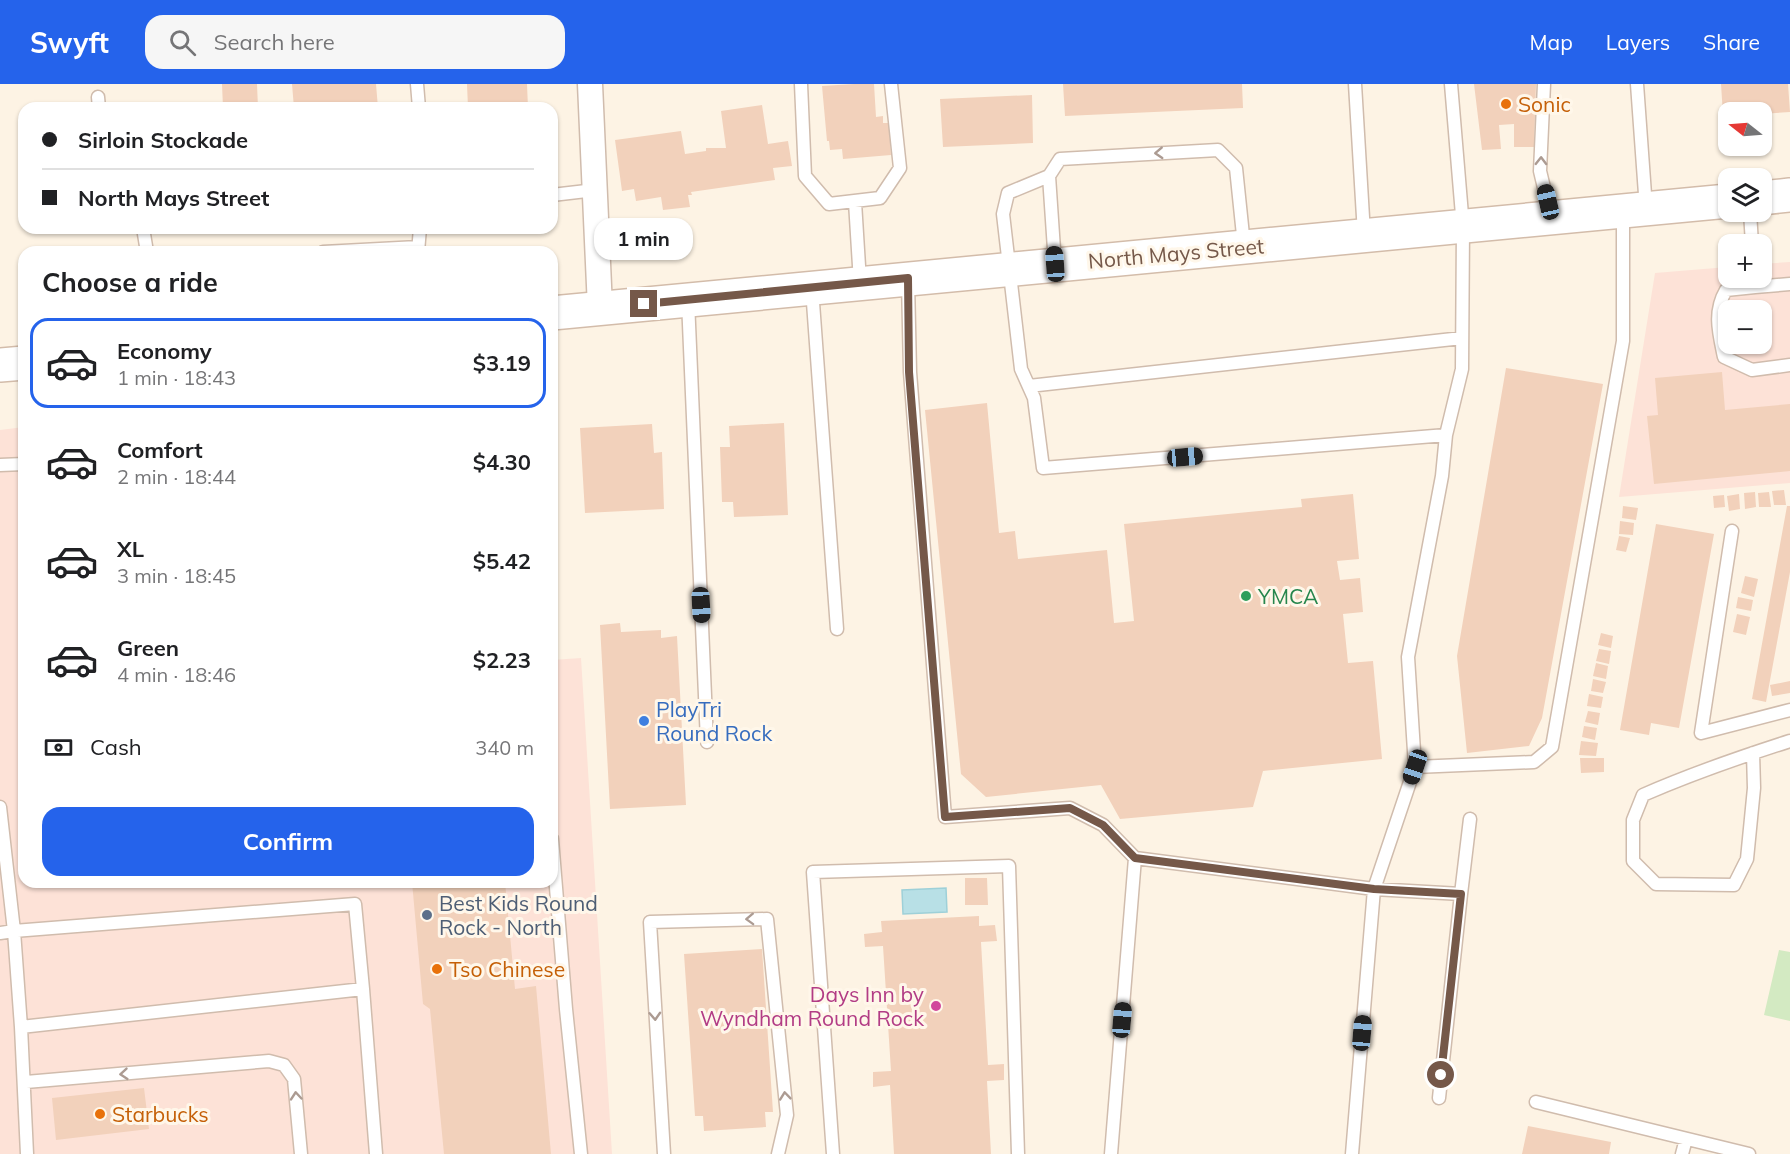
<!DOCTYPE html>
<html lang="en">
<head>
<meta charset="utf-8">
<style>
	body { margin:0; font-family:Mulish,sans-serif; background:#f6f6f6; color:#202124; height:100vh; display:flex; flex-direction:column; font-size:22px; white-space:nowrap }
	* { box-sizing:border-box; margin:0 }
	p { font-size:20px; color:#757577 }
	.icon { flex:none; width:33px; height:33px; fill:none; stroke:currentColor; stroke-width:2; stroke-linecap:round; stroke-linejoin:round }
	.map { position:relative; flex:1; overflow:hidden }
	.drawer { position:absolute; left:18px; top:162px; width:540px; height:642px; display:flex; flex-direction:column; background:#fff; border-radius:18px; box-shadow:0 2px 4px #0004 }
	.drawer>* { flex:none }
	.hud { position:absolute; left:18px; top:18px; width:540px; height:132px; border-radius:18px; box-shadow:0 2px 4px #0004; display:grid; align-content:center; height:132px; padding:0 24px; background:#fff }
	.needle { width:39px; rotate:287deg }
	.fabs { position:absolute; left:1718px; top:18px; display:grid; gap:12px }
	.fabs a { display:grid; place-items:center; width:54px; height:54px; border-radius:12px; background:#fff; box-shadow:0 2px 4px #0004; font-size:30px }
	.end { position:absolute; width:27px; height:27px; margin:-14px; border:8px solid #755849; background:#fff; box-shadow:0 0 0 3px #fff }
	.from { border-radius:50% }
	.bubble { position:absolute; height:42px; border-radius:18px; background:#fff; box-shadow:0 2px 4px #0004; font-size:20px; font-weight:700; line-height:42px; text-align:center }
	.car { position:absolute; width:18px; height:36px; margin:-18px -9px; border-radius:8px; box-shadow:0 0 4px 2px #0007; background:linear-gradient(#222 24%,#8ab4d8 0 40%,#222 0 76%,#8ab4d8 0 86%,#222 0) }
	.hud b { display:flex; align-items:center; gap:21px; height:57px; font-size:22px }
	.hud b+b { border-top:2px solid #e0e0e0 }
	.hud i { width:15px; height:15px; background:#202124 }
	ul { padding:0; list-style:none }
	li { display:flex; align-items:center; gap:18px; height:90px; margin:0 12px 9px; padding:0 12px; border:3px solid transparent; border-radius:18px }
	li div { flex:1 }
	li b { display:block; font-size:22px }
	li em { font-style:normal; font-weight:700 }
	li.active { border-color:#2563eb }
	li>.icon { width:54px; height:54px; stroke-width:1.5 }
	h2 { padding:0 24px; font-size:27px; line-height:72px }
	.pay { display:flex; align-items:center; gap:15px; height:66px; padding:0 24px; font-size:22px }
	.pay p { margin-inline-start:auto }
	.action { display:flex; gap:12px; margin-top:auto; padding:12px 24px }
	.action a { flex:1; height:69px; border-radius:18px; background:#2563eb; color:#fff; font-size:24px; font-weight:700; line-height:69px; text-align:center }
	header { display:flex; align-items:center; gap:36px; box-sizing:border-box; height:84px; padding:0 30px; background:#2563eb; color:#fff }
	header strong { font-size:28px }
	nav { display:flex; gap:33px; margin-inline-start:auto; font-size:21px }
	.search { width:420px; height:54px; background:#f6f6f6; display:flex; align-items:center; gap:15px; box-sizing:border-box; padding:0 21px; border-radius:18px; color:#757577; font-size:22px }
	.map>svg:first-child { display:block }
</style>
</head>
<body>
<header>
<strong>Swyft</strong>
<div class="search"><svg class="icon" aria-label="search" viewBox="0 0 24 24"><circle cx="10" cy="10" r="6"/><path d="M15 15l6 6"/></svg>Search here</div>
<nav><a>Map</a><a>Layers</a><a>Share</a></nav>
</header>
<div class="map">
<svg width="1790" height="1070" viewBox="0 0 1790 1070">
	<rect width="100%" height="100%" fill="#fdf3e4"/>
	<path fill="#fde2d7" fill-rule="evenodd" d="M1790,178v221l-171,14 36,-224 73,-6v11h33v-14zM1728,226h33v34h-33z
		M24,343v455h528v-222l29,-2 31,496h-612v-724z"/>
	<path fill="#d3eac2" d="M1779,866l11,2v69l-26,-6z"/>
	<path fill="#b8e0e6" stroke="#9ed0d8" stroke-width="1.5" d="M946,804l1,24 -44,2 -1,-24z"/>
	<path fill="#f2d1bb" d="M222,0h35l1,24h-35z
		M292,0h84l2,24h-84z
		M467,0h60l1,24h-60z
		M854,0h20l2,33 7,-1v7h6l2,32 -48,4 -1,-10 -12,1 -1,-9h-2l-5,-55z
		M1063,0h179l1,24 -178,8z
		M1474,0h62l-2,63h-20v-23l-15,1 2,24 -19,1z
		M1721,0h67l2,28 -29,2 -33,-2 -5,3z
		M1032,11l1,48 -90,4 -3,-48z
		M762,21l6,39 20,-3 4,25 -19,2 2,12 -84,12 1,3h-4l2,12 -27,3 -2,-13 -25,4 -2,-12 -12,2 -7,-51 66,-9 4,23 21,-3v-3h20l-5,-37z
		M303,144h47v2l-46,3z
		M1506,284l97,16 -61,334 -13,28 -62,7 -10,-97z
		M1722,288l3,38 65,-6v67l-136,13 -7,-68 11,-1 -3,-37z
		M987,319l12,130 16,-2 3,28 89,-9 7,73 20,-2 -10,-97 178,-17 -1,-8 52,-5 6,65 -22,2 3,19 20,-2 3,34 -20,2 5,49 25,-2 9,98 -119,12 -10,36 -133,12 -19,-34 -115,12 -25,-23 -36,-364z
		M784,339l4,92 -54,2 -1,-15h-11l-2,-55h10l-1,-21z
		M652,340l2,29 8,-1 2,57 -79,4 -5,-85z
		M1784,406l2,15h-12l-2,-14z
		M1755,408l1,15 -11,2 -1,-16z
		M1769,408l2,15h-12l-1,-14z
		M1739,410l1,15 -11,2 -2,-15z
		M1724,411l1,12 -11,1 -1,-12z
		M1623,422l15,2 -2,12 -14,-2z
		M1787,422h3v66l-24,130 -14,-3z
		M1620,437l14,2 -1,12 -14,-1z
		M1656,440l58,10 -35,194 -28,-5 -2,12 -29,-5z
		M1619,452l11,2 -4,14 -10,-2z
		M1745,492l13,3 -4,18 -13,-4z
		M1738,513l15,3 -2,11 -15,-3z
		M1737,530l13,3 -4,18 -13,-3z
		M620,539l1,9 40,-2v8l16,-2 9,169 -76,4 -10,-184z
		M1601,549l12,3 -2,12 -13,-3z
		M1599,565l12,2 -2,13 -13,-3z
		M1596,579l12,3 -2,13 -13,-3z
		M1593,595l13,3 -3,11 -12,-2z
		M1790,597v12l-18,3 -2,-11z
		M1589,610l14,3 -2,11 -14,-2z
		M1588,627l12,2 -2,12 -13,-3z
		M1584,642l13,2 -2,12 -13,-3z
		M1581,657l17,2 -2,13 -17,-1z
		M1580,674h24v14l-23,1z
		M965,794h22l1,27h-23z
		M412,798h93l10,107 21,-3 15,168h-107l-14,-145 -7,-5z
		M979,832v10l16,-1 2,16 -16,1 7,123 16,-1v16l-17,1 4,73h-97l-4,-69 -17,2v-15l18,-1 -8,-125 -18,1 -1,-13 18,-2 -1,-11z
		M762,865l11,163h-8l1,15 -62,4 -1,-15h-8l-11,-162z
		M144,1004l5,41 -93,11 -4,-42z
		M1528,1042l83,16 -2,12h-87z"/>
	<g fill="none" stroke-linecap="round" stroke-linejoin="round">
		<defs>
			<path id="lane" d="M417,0l2,24
				M801,0l4,92 24,28 51,-6 20,-30 -9,-84
				M1355,0l9,150
				M1544,0l-4,87 11,46
				M1637,0l9,124
				M98,13l1,11
				M1049,92l-41,17 -5,21 18,155 13,29 9,70 403,-33 16,-66 1,-142 -12,-143
				M552,111l43,-5
				M855,118l5,80
				M1750,128l2,32
				M143,144l4,24
				M323,168l95,-5
				M418,168l2,-24
				M1055,180l-6,-88 11,-17 158,-9 18,18 8,77
				M1755,194v9l35,-3
				M908,197l2,91 35,445 125,-9 33,17 32,33
				M1755,203l-29,3c-13,22 -7,43 -2,67l28,13 38,-5
				M812,205l25,340
				M688,217l19,441
				M1029,302l433,-48
				M0,381l24,-1
				M1732,447l-31,202 89,-23
				M1753,669l1,35 -7,71 -13,26 -78,-1 -23,-23v-41l10,-25c48,-21 97,-38 147,-54
				M1415,683l119,-5 18,-15 71,-406v-128
				M0,723l14,124 341,-27 8,85
				M552,755l14,170 15,145
				M1461,810l9,-75
				M0,849l14,-2 7,96 342,-38 13,165
				M21,943l6,127
				M26,998l243,-21 15,4 10,14 7,75
				M1536,1018l213,52
				M664,1070l-14,-232 117,-3 20,196 -9,39
				M833,1070l-20,-282 196,-6 9,288
				M1111,1070l24,-296 239,31 87,5 -22,204
				M1352,1070l22,-265 41,-122 -7,-110 34,-181 4,-41
				M1682,1070l4,-15"/>
			<path id="street" d="M590,0l10,224"/>
			<path id="secondary" d="M1761,114l29,-3
				M552,229l1176,-112
				M0,281l24,-2"/>
		</defs>
		<use href="#lane" stroke="#d0bcad" stroke-width="15"/>
		<use href="#street" stroke="#d0bcad" stroke-width="27"/>
		<use href="#secondary" stroke="#d3bcaa" stroke-width="36"/>
		<use href="#lane" stroke="#fff" stroke-width="12"/>
		<use href="#street" stroke="#fff" stroke-width="24"/>
		<use href="#secondary" stroke="#fff" stroke-width="33"/>
	</g>
	<defs><path id="oneway-chevron" d="M-2-3.5L2.5 0L-2 3.5" fill="none" stroke-width="1.6" stroke-linecap="round" stroke-linejoin="round" transform="scale(1.5)"/></defs>
	<g stroke="#ac9b92">
		<use href="#oneway-chevron" transform="translate(1159 69) rotate(177)"/>
		<use href="#oneway-chevron" transform="translate(1541 77) rotate(-89)"/>
		<use href="#oneway-chevron" transform="translate(750 835) rotate(178)"/>
		<use href="#oneway-chevron" transform="translate(655 932) rotate(87)"/>
		<use href="#oneway-chevron" transform="translate(124 990) rotate(175)"/>
		<use href="#oneway-chevron" transform="translate(296 1012) rotate(-95)"/>
		<use href="#oneway-chevron" transform="translate(785 1012) rotate(-96)"/>
	</g>
	<g fill="none" stroke-linecap="round" stroke-linejoin="round">
		<path stroke="#755849" stroke-width="8" d="M644,220l264,-26 1,94 36,445 125,-9 33,17 32,33 239,31 87,5 -20,181"/>
	</g>
	<g fill="#e8710a" stroke="#fff7ea" stroke-width="2">
		<circle cx="1506" cy="20" r="6"/>
		<circle cx="437" cy="885" r="6"/>
		<circle cx="100" cy="1030" r="6"/>
	</g>
	<circle fill="#2e9e5b" stroke="#fff7ea" stroke-width="2" cx="1246" cy="512" r="6"/>
	<circle fill="#3f7fe0" stroke="#fff7ea" stroke-width="2" cx="644" cy="637" r="6"/>
	<circle fill="#5c6f8a" stroke="#fff7ea" stroke-width="2" cx="427" cy="831" r="6"/>
	<circle fill="#d1479c" stroke="#fff7ea" stroke-width="2" cx="936" cy="922" r="6"/>
	<g text-anchor="middle" dominant-baseline="central" stroke-width="6" stroke-linejoin="round" paint-order="stroke">
		<g font-size="21" fill="#c56008" stroke="#fff7ea" text-anchor="start">
			<text x="1518" y="20">Sonic</text>
			<text x="449" y="885">Tso Chinese</text>
			<text x="112" y="1030">Starbucks</text>
		</g>
		<g font-size="21" fill="#755849" stroke="#fff7ea">
			<text transform="translate(1176 169) rotate(-5)">North Mays Street</text>
		</g>
		<g font-size="21" fill="#27864d" stroke="#fff7ea" text-anchor="start">
			<text x="1258" y="512">YMCA</text>
		</g>
		<g font-size="21" fill="#366cbe" stroke="#fff7ea" text-anchor="start">
			<text x="656" y="625">PlayTri<tspan x="656" dy="24">Round Rock</tspan></text>
		</g>
		<g font-size="21" fill="#4e5e75" stroke="#fff7ea" text-anchor="start">
			<text x="439" y="819">Best Kids Round<tspan x="439" dy="24">Rock - North</tspan></text>
		</g>
		<g font-size="21" fill="#b23c85" stroke="#fff7ea" text-anchor="end">
			<text x="924" y="910">Days Inn by<tspan x="924" dy="24">Wyndham Round Rock</tspan></text>
		</g>
	</g>
</svg>
<div class="fabs">
<a><svg class="needle" viewBox="-14 -14 28 28"><path d="M0-13l5 13h-10z" fill="#e53935"/><path d="M0 13l5-13h-10z" fill="#757577"/></svg></a>
<a><svg class="icon" aria-label="layers" viewBox="0 0 24 24"><path d="M12 4l9 5-9 5-9-5zM3 14l9 5 9-5"/></svg></a>
<a>+</a>
<a>−</a>
</div>
<i class="end from" style="left:1441px;top:991px"></i>
<i class="end" style="left:644px;top:220px"></i>
<div class="bubble" style="left:594px;top:134px;width:99px">1 min</div>
<i class="car" style="left:1548px;top:118px;rotate:347deg"></i>
<i class="car" style="left:1055px;top:180px;rotate:356deg"></i>
<i class="car" style="left:1185px;top:373px;rotate:85deg"></i>
<i class="car" style="left:701px;top:521px;rotate:177deg"></i>
<i class="car" style="left:1415px;top:683px;rotate:199deg"></i>
<i class="car" style="left:1122px;top:936px;rotate:5deg"></i>
<i class="car" style="left:1362px;top:949px;rotate:5deg"></i>
<div class="hud">
<b><i class="from"></i>Sirloin Stockade</b>
<b><i></i>North Mays Street</b>
</div>
<section class="drawer">
<h2>Choose a ride</h2>
<ul>
<li class="active"><svg class="icon" aria-label="car" viewBox="0 0 24 24"><path d="M5 17H2v-5l4-1 3-4h7l3 4 3 1v5h-3M9 17h6M6 11h13"/><circle cx="7" cy="17" r="2"/><circle cx="17" cy="17" r="2"/></svg><div><b>Economy</b><p>1 min · 18:43</p></div><em>$3.19</em></li>
<li><svg class="icon" aria-label="car" viewBox="0 0 24 24"><path d="M5 17H2v-5l4-1 3-4h7l3 4 3 1v5h-3M9 17h6M6 11h13"/><circle cx="7" cy="17" r="2"/><circle cx="17" cy="17" r="2"/></svg><div><b>Comfort</b><p>2 min · 18:44</p></div><em>$4.30</em></li>
<li><svg class="icon" aria-label="car" viewBox="0 0 24 24"><path d="M5 17H2v-5l4-1 3-4h7l3 4 3 1v5h-3M9 17h6M6 11h13"/><circle cx="7" cy="17" r="2"/><circle cx="17" cy="17" r="2"/></svg><div><b>XL</b><p>3 min · 18:45</p></div><em>$5.42</em></li>
<li><svg class="icon" aria-label="car" viewBox="0 0 24 24"><path d="M5 17H2v-5l4-1 3-4h7l3 4 3 1v5h-3M9 17h6M6 11h13"/><circle cx="7" cy="17" r="2"/><circle cx="17" cy="17" r="2"/></svg><div><b>Green</b><p>4 min · 18:46</p></div><em>$2.23</em></li>
</ul>
<div class="pay"><svg class="icon" aria-label="cash" viewBox="0 0 24 24"><path d="M3 7h18v10H3z"/><circle cx="12" cy="12" r="2"/></svg>Cash<p>340 m</p></div>
<div class="action"><a>Confirm</a></div>
</section>
</div>
</body>
</html>
